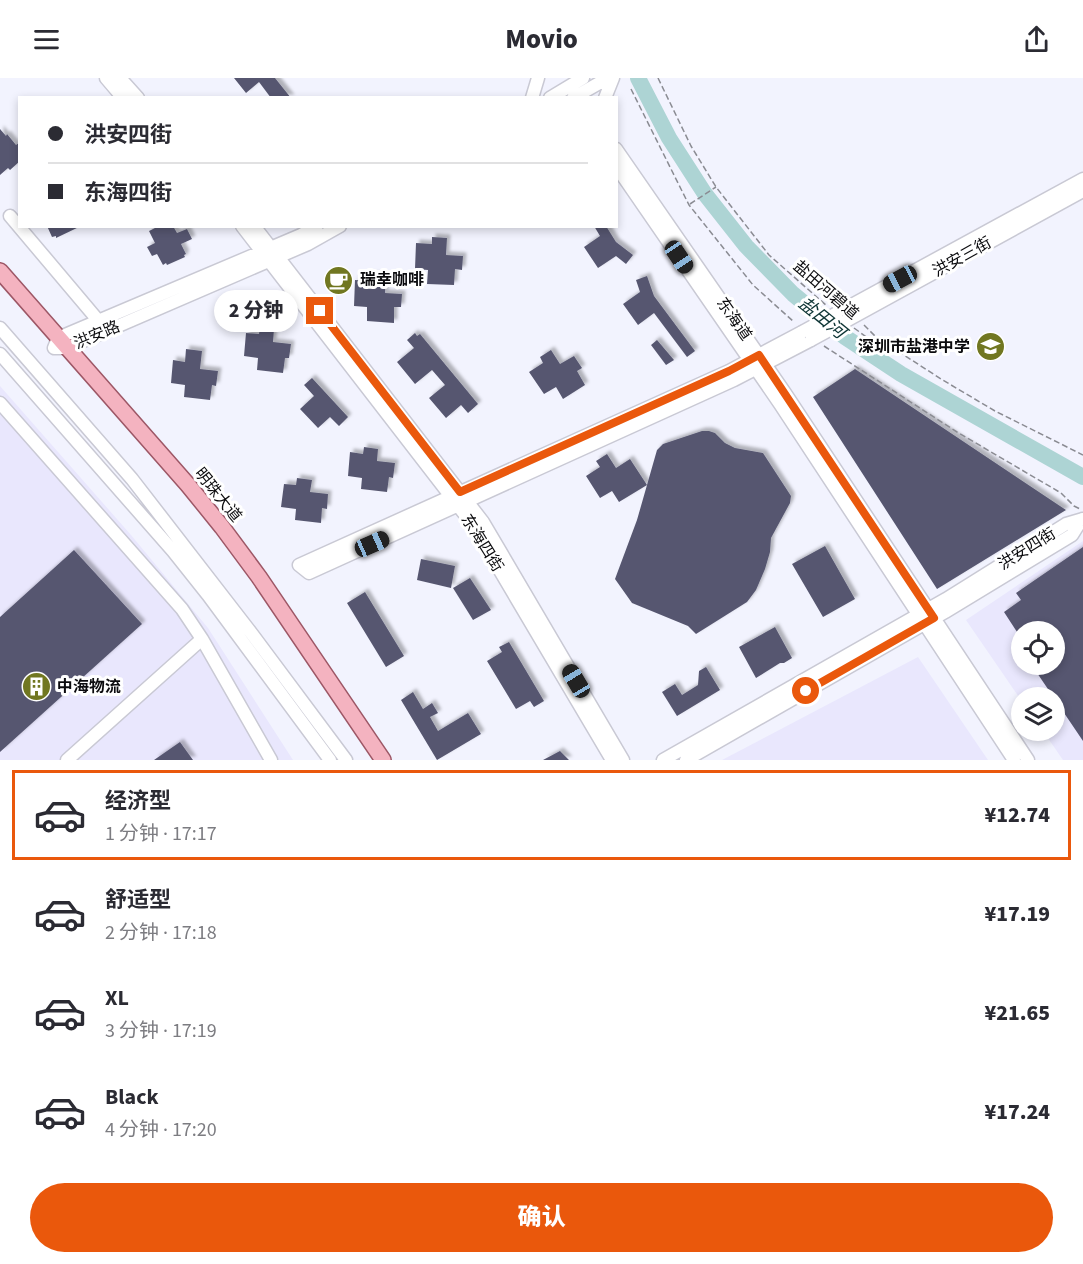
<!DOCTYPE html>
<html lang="zh">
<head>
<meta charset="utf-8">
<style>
	body { margin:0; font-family:"Source Sans 3","Noto Sans SC",sans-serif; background:#f2f2f3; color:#2b2b33; height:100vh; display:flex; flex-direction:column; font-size:22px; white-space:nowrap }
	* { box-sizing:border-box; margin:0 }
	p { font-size:20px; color:#7c7c81 }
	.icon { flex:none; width:33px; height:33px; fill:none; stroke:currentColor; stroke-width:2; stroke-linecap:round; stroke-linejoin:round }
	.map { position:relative; height:682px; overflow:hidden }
	.details { display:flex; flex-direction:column; background:#fff; flex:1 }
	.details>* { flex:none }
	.guide { position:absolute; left:18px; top:18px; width:600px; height:132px; border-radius:0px; box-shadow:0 3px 9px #0003; display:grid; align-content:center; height:132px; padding:0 30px; background:#fff }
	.tools { position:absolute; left:1011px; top:543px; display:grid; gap:12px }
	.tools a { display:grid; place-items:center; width:54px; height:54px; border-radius:50%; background:#fff; box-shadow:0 3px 9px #0003; font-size:30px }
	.end { position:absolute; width:27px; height:27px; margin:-14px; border:8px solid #ea580c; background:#fff; box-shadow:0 0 0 3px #fff }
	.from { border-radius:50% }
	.bubble { position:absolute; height:42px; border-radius:21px; background:#fff; box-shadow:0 3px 9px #0003; font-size:20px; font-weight:800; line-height:42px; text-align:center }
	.car { position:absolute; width:18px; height:36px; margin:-18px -9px; border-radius:8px; box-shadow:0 0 4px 2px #0007; background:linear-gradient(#222 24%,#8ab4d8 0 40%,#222 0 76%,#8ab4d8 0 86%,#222 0) }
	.guide b { display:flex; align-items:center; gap:21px; height:57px; font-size:22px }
	.guide b+b { border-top:2px solid #e1e1e2 }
	.guide i { width:15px; height:15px; background:#2b2b33 }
	ul { padding:10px 0 0; list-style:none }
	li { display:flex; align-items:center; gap:18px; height:90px; margin:0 12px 9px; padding:0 18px; border:3px solid transparent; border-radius:0px }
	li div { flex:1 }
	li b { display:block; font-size:22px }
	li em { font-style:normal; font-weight:800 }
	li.active { border-color:#ea580c }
	li>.icon { width:54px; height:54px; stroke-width:1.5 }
	.button { display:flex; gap:12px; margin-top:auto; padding:12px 30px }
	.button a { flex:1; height:69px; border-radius:36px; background:#ea580c; color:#fff; font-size:24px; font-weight:800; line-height:69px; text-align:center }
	header { display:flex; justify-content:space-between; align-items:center; height:78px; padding:0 30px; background:#fff; font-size:27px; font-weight:800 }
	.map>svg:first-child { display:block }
</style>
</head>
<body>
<header><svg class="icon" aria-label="menu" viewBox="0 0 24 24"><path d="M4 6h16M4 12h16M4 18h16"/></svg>Movio<svg class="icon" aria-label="share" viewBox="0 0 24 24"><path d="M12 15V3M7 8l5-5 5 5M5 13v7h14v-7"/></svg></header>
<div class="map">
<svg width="1083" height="682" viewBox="0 0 1083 682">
	<defs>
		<filter id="shadow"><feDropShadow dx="3.5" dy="-3.5" stdDeviation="1.5" flood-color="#0004"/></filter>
	</defs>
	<rect width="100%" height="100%" fill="#f2f3fe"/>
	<path fill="#e9e7fd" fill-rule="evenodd" d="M0,308l131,149 77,93 85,132h-293z
		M1083,463v219h-20l-20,-29 11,-1v-32h-32l-1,2 -55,-80zM1022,554h32v32h-32z
		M918,579l70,103h-266z"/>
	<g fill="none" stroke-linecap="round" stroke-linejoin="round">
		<path stroke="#add4d4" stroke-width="16" d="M638,0l31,60 36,56 41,52 47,48 52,43 56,37 182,103"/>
	</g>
	<path fill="#575770" filter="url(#shadow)" d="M234,0h41l16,20h-20l-12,-16 -13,11z
		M0,51l6,7 1,-2 9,11 4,-3v19l-10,9 -2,-2 -8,7z
		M47,148h34l-25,12v-2l-4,1z
		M159,148h14l4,7 10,-4 5,10 -11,5 5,10 -2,1 1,2 -18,8 -1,-2 -3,2 -6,-11 -5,2 -5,-9 8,-4 -6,-12z
		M594,148h12l10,16 17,13 -7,9 -10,-8 -18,12 -14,-21 16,-11z
		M432,159l15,1 -1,17 17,1 -1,14 -7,-1 -1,16 -27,-1 1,-14 -13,-1 1,-26 16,1z
		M371,197l15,1 -1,17 17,1 -1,13h-7v16l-27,-2v-14l-13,-1 1,-26 16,1z
		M647,198l7,20 41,55 -8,6 -33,-44 -16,12 -15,-21 17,-12 -4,-12z
		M260,249l14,2 -1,13 18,2 -2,14h-4l-2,15 -26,-3 1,-12 -14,-2 2,-23 13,1z
		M415,255l2,3 3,-2 58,70 -10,9 -7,-8 -15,13 -17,-20 16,-13 -13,-15 -17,14 -18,-22 17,-14 -7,-8z
		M657,262l17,20 -8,5 -15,-20z
		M186,271l16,2 -2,18 18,2 -2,15 -4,-1 -2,15 -26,-3 1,-12 -14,-2 2,-23 12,2z
		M551,272l9,14 14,-8 8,12 -5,3 8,14 -22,14 -7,-12 -12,7 -15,-22 14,-9 -3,-6z
		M855,291l211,141 -129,79 -124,-192z
		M312,300l36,39 -9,9 -9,-9 -12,11 -18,-19 14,-13 -10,-11z
		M702,353h7l6,2 10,10 10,5 28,5 28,43 -1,7 -19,35 -1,14 -5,17 -9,21 -9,12 -51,32 -8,-8 -56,-23 -17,-24 22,-59 10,-35 -28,17 -7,-11 -12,7 -14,-22 14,-9 -4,-6 11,-7 9,14 14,-9 17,26 10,-35 6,-6z
		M364,369l14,2 -1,12 18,2 -2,15 -4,-1 -2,15 -26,-3 1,-11 -14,-2 2,-24 13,2z
		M297,400l15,2 -2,12 18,2 -1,15 -5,-1 -1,15 -26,-3 1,-11 -15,-2 3,-23 12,1z
		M825,468l30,53 -32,18 -31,-53z
		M1083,469v194l-52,-77h23v-32h-37l-13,-20 17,-12 -5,-7z
		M74,472l68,74 -142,128v-135z
		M421,481l34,7 -4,22 -34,-8z
		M470,500l21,32 -18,10 -20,-32z
		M365,514l39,64 -18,11 -39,-64z
		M775,549l17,31 -8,5h-4l-24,15 -17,-31z
		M509,564l35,59 -10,6 -4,-6 -14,8 -29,-48 15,-9 -3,-5z
		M706,589l14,23 -43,26 -15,-24 13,-8 7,11 16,-10 1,-14z
		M413,614l10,17 9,-6 6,10 -8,4 8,14 30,-18 13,21 -44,26 -36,-60z
		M180,664l13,18h-39z
		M560,673l9,9h-26z"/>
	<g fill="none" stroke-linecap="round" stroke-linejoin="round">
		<defs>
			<path id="minor" d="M106,0l17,20
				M120,0l18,20
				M532,20l6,-20
				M550,20l33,-20
				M573,20l35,-20
				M605,20l8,-20
				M616,71l169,244 243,367
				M616,88l164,238 234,356
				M10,138l92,109
				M242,148l231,299 139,235
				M254,148l229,296 140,238
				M317,148l-16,9 -243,103 -4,10h13l241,-104 32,-18
				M837,235l246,-134
				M846,243l237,-130
				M0,250l132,151 120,155 94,126
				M802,254l-73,39 -430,194 10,8 425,-193 77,-40
				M0,276l173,197 35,44 122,165
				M0,325l182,206 20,30 69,121
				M67,682l135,-121
				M663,682l283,-161 120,-75 17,-5
				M686,682l259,-148 127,-77 10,-16"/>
			<path id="major" d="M0,193l188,214 34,42 37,50 124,183"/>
		</defs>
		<use href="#minor" stroke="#c9c9d4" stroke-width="15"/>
		<use href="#major" stroke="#9d5766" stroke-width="18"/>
		<path stroke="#8b8c93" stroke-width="1.5" stroke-dasharray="6 3" stroke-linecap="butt" d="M658,0l33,68 25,41 53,68 58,51
			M631,11l58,116 64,80 41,37
			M690,126l26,-17
			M864,247l11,11
			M854,250l18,13 4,-4 65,42 54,32 88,44
			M824,268l133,86 104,61 13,13 6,3"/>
		<use href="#minor" stroke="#fff" stroke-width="12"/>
		<use href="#major" stroke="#f4b3c0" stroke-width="15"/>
		<defs>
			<path id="minor-bridge" d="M802,254l35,-19
				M811,262l35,-19"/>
		</defs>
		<use href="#minor-bridge" stroke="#c9c9d4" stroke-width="15" stroke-linecap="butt"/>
		<use href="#minor-bridge" stroke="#fff" stroke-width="12"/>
	</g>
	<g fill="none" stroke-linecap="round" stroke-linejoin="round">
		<path stroke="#ea580c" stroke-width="8" d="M320,233l140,181 269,-121 30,-16 175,263 -128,73"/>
	</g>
	<defs>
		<symbol id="cafe-disc" viewBox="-11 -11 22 22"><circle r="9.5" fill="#717721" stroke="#fff"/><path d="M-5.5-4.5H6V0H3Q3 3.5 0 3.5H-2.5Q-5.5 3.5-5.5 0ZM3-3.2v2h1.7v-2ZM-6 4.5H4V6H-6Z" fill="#fff"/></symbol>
		<symbol id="school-disc" viewBox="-11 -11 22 22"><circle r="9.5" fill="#717721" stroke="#fff"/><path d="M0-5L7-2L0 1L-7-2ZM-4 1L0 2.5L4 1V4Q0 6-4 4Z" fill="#fff"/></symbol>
		<symbol id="building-disc" viewBox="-11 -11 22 22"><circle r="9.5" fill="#717721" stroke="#fff"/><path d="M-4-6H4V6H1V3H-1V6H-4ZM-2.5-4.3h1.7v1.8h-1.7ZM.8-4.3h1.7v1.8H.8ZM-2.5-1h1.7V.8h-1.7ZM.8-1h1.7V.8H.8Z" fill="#fff"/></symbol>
	</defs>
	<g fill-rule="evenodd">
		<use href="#cafe-disc" x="322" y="186" width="33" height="33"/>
		<use href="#school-disc" x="974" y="252" width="33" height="33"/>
		<use href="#building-disc" x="20" y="592" width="33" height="33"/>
	</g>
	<g text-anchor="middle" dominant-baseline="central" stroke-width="6" stroke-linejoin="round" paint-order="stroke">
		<g font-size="16" fill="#0b0b0e" stroke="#fff">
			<text transform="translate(962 179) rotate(-29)">洪安三街</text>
			<text transform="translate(826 212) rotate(41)">盐田河碧道</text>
			<text transform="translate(734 241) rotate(55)">东海道</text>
			<text transform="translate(97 257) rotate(-23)">洪安路</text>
			<text transform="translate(218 417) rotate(51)">明珠大道</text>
			<text transform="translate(482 465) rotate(58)">东海四街</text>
			<text transform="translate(1027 471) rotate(-32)">洪安四街</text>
		</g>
		<g font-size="16" font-weight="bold" fill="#0b0b0e" stroke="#fff" text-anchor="start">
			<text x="360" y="202">瑞幸咖啡</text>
			<text x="970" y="269" text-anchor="end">深圳市盐港中学</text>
			<text x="57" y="609">中海物流</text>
		</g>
		<g font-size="18" font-style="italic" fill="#0d3434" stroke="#fff">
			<text transform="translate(822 240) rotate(39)">盐田河</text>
		</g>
	</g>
</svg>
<div class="tools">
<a><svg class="icon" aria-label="locate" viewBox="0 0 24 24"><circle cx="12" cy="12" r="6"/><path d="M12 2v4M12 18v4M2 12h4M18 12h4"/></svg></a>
<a><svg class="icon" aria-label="layers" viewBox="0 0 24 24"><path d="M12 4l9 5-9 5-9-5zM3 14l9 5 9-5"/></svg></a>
</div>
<i class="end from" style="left:806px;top:613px"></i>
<i class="end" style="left:320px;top:233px"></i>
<div class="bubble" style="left:214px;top:212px;width:84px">2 分钟</div>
<i class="car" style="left:679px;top:179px;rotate:146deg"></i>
<i class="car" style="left:900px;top:201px;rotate:242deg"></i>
<i class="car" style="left:372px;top:466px;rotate:66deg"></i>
<i class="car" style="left:576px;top:603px;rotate:329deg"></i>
<div class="guide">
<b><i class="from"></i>洪安四街</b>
<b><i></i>东海四街</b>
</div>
</div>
<section class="details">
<ul>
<li class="active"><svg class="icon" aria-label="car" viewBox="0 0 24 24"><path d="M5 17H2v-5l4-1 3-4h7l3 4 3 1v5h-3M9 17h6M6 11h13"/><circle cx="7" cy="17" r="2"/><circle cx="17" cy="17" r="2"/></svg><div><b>经济型</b><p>1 分钟 · 17:17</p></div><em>¥12.74</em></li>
<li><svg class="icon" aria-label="car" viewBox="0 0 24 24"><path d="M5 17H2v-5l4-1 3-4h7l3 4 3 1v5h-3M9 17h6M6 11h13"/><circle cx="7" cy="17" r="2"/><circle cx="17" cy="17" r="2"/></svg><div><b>舒适型</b><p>2 分钟 · 17:18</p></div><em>¥17.19</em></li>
<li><svg class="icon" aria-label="car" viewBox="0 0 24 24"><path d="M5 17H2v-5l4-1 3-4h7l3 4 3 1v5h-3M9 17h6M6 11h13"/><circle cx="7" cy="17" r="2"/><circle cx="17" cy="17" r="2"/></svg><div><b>XL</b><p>3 分钟 · 17:19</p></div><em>¥21.65</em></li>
<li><svg class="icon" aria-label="car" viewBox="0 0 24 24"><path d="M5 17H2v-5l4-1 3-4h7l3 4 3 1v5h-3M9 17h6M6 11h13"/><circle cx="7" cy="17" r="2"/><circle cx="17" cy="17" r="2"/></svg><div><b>Black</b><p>4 分钟 · 17:20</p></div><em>¥17.24</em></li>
</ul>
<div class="button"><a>确认</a></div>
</section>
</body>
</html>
